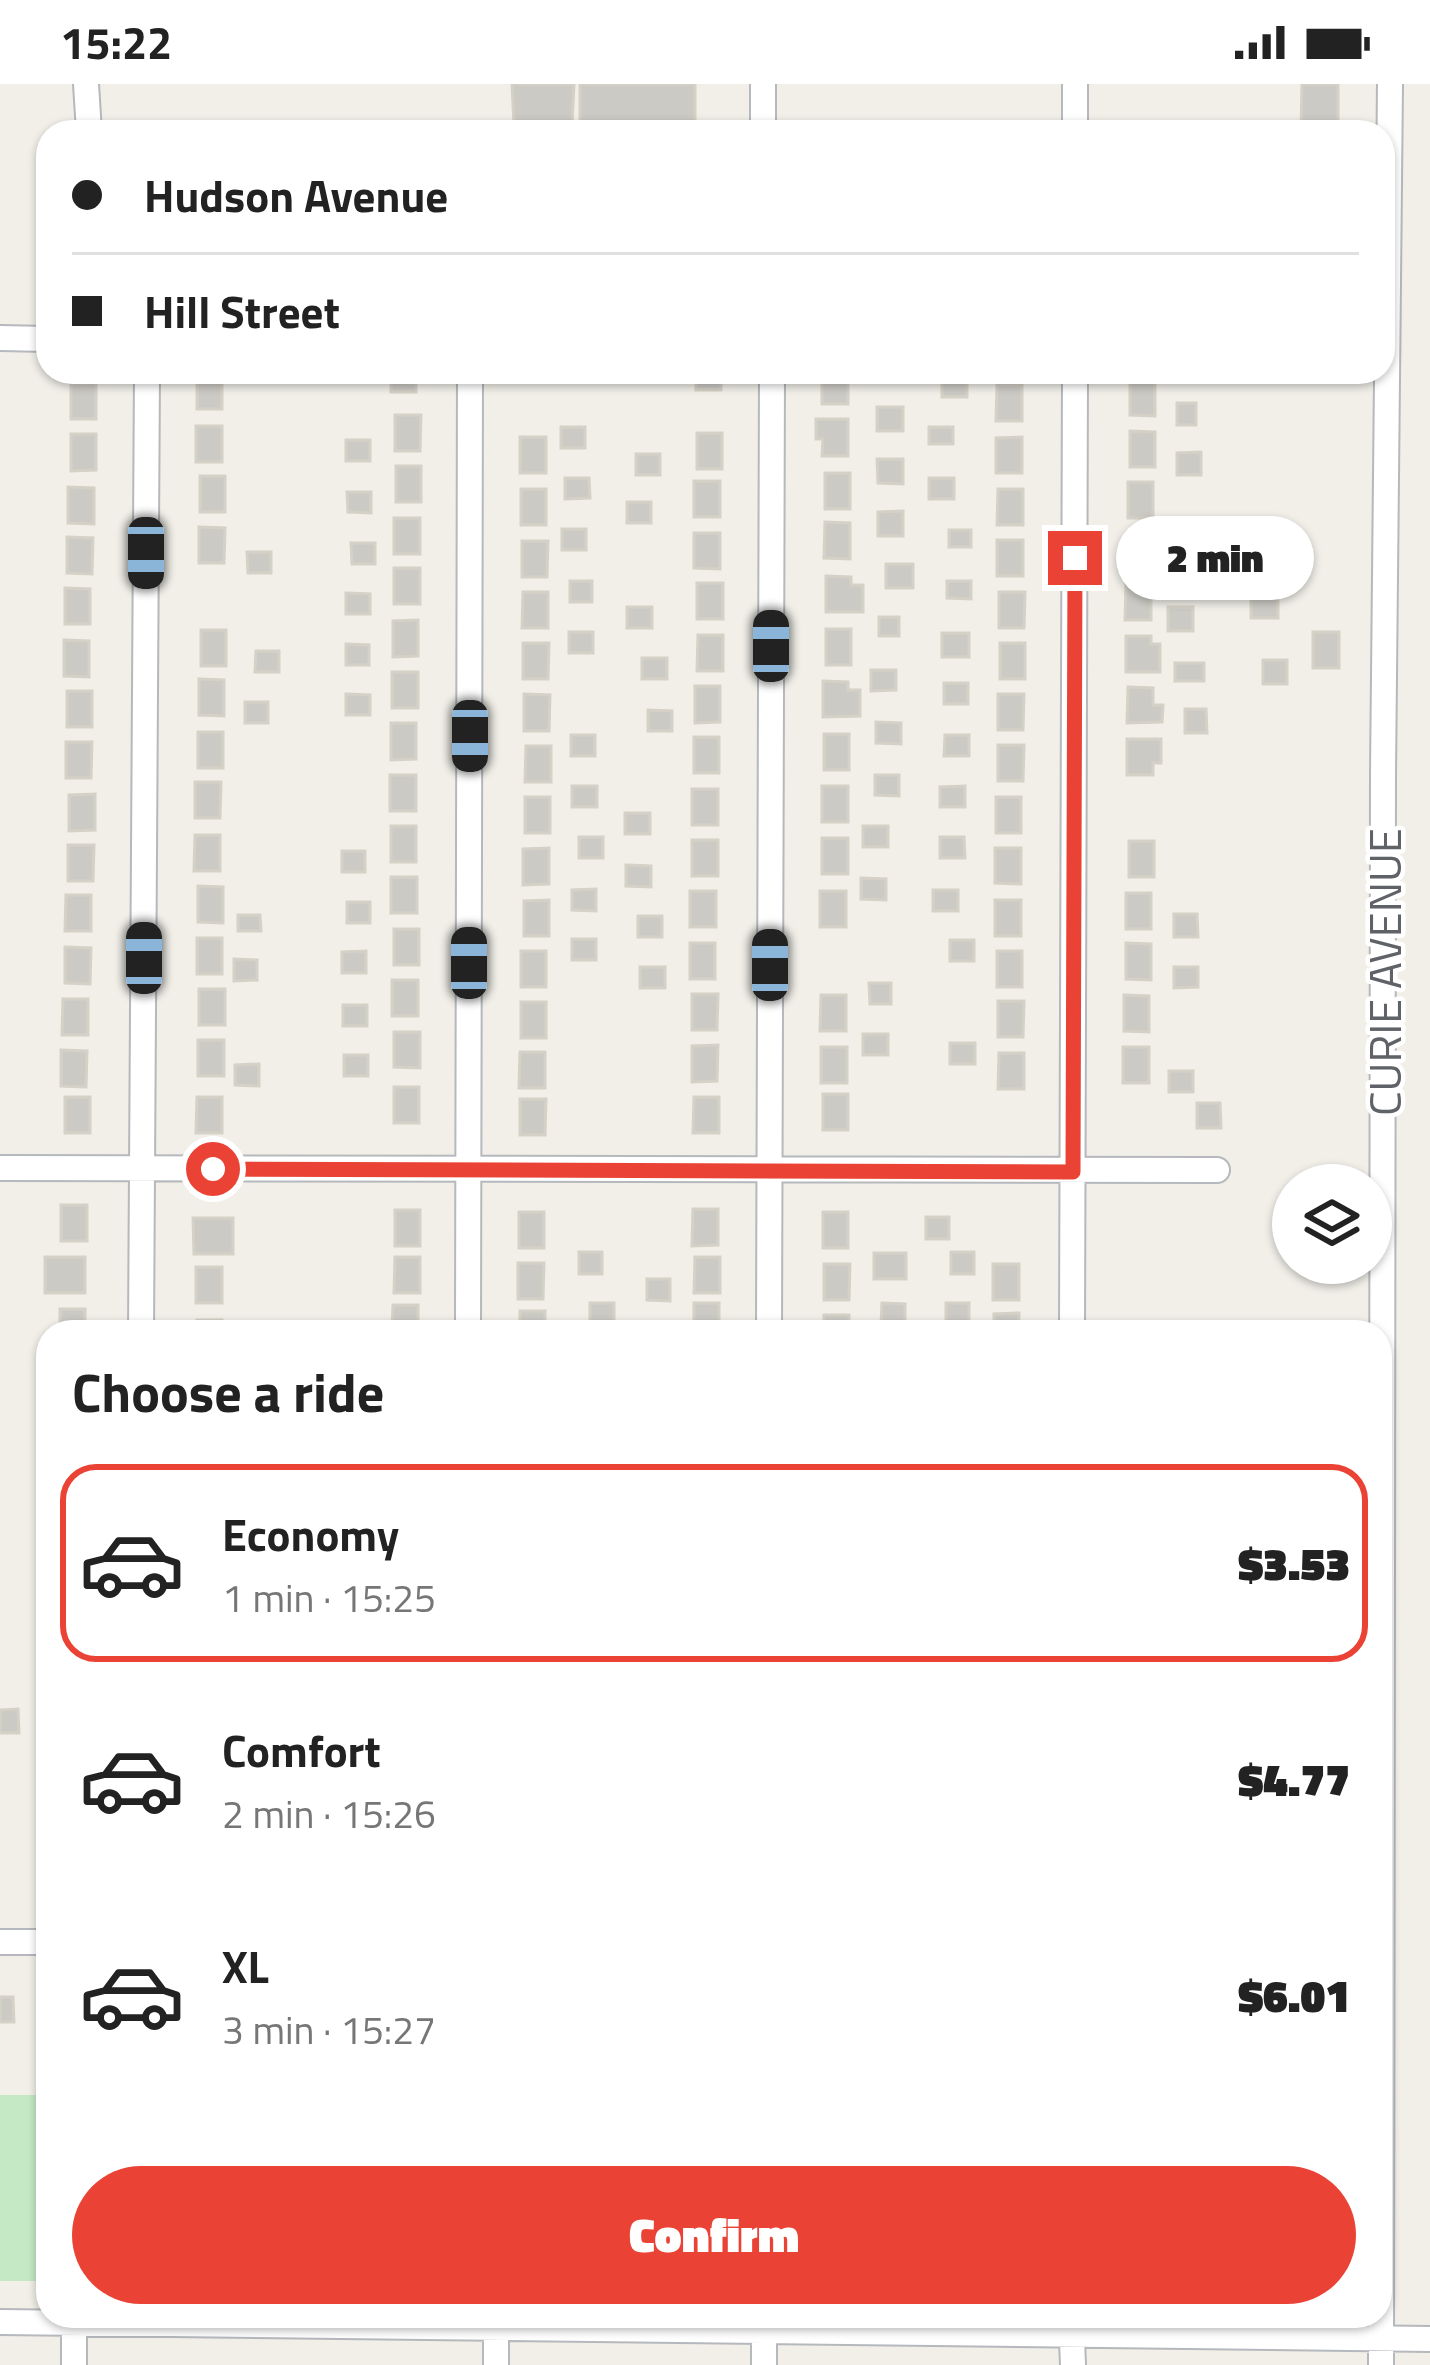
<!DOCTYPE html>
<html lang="en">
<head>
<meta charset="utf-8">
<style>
	body { margin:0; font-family:"Titillium Web",sans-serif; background:#f6f6f6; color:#222; height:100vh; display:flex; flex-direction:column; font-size:45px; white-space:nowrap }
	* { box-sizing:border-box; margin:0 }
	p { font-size:39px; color:#767676 }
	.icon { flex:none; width:66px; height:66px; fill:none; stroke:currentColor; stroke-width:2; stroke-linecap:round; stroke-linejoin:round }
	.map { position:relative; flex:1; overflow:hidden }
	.sheet { position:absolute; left:36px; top:1236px; width:1356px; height:1008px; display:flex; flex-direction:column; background:#fff; border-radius:36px; box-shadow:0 3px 9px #0004 }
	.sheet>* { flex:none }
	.banner { position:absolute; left:36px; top:36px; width:1359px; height:264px; border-radius:36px; box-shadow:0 3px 9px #0004; display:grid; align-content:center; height:264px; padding:0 36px; background:#fff }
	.controls { position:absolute; left:1272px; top:1080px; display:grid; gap:24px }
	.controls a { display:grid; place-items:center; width:120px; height:120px; border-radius:50%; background:#fff; box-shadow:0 3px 9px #0004; font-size:60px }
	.end { position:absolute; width:54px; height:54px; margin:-27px; border:15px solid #ea4335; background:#fff; box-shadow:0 0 0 6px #fff }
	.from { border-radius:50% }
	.bubble { position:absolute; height:84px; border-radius:42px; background:#fff; box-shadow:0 3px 9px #0004; font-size:39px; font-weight:800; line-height:84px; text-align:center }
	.car { position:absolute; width:36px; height:72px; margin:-36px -18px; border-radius:15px; box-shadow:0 0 9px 3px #0007; background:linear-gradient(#222 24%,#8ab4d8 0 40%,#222 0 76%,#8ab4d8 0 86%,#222 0) }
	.banner b { display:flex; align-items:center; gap:42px; height:114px; font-size:45px }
	.banner b+b { border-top:3px solid #e0e0e0 }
	.banner i { width:30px; height:30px; background:#222 }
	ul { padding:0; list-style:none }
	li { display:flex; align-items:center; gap:36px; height:198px; margin:0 24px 18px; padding:0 12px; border:6px solid transparent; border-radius:36px }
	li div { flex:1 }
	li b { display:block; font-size:45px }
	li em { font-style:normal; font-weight:800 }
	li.selected { border-color:#ea4335 }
	li>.icon { width:108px; height:108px; stroke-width:1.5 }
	h2 { padding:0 36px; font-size:54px; line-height:144px }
	.action { display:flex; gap:24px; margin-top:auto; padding:24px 36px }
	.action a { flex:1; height:138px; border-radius:72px; background:#ea4335; color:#fff; font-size:48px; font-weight:800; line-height:138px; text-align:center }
	.status { display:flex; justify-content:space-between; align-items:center; height:84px; padding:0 60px; background:#fff; direction:ltr }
	.status svg { height:33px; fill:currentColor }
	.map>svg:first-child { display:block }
</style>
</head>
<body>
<div class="status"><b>15:22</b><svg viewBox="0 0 49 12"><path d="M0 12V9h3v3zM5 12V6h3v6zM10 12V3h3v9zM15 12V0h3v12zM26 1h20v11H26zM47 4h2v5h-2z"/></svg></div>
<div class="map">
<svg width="1430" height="2281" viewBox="0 0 1430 2281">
	<rect width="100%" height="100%" fill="#f1efe8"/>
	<path fill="#c5e8c5" d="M0,2011h48v186h-48z"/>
	<path fill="#cccac5" stroke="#d6d1c6" stroke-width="3" d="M512,0h62l-2,41h-58z
		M580,0h115v48h-115z
		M1302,0h36v48h-37z
		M391,288h25v20h-25z
		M696,288h25v18h-25z
		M822,288h26v32h-26z
		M197,289h25v36h-25z
		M942,292h25v21h-25z
		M1130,295h25v37l-25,-1z
		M71,299h25v36h-25z
		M997,301h25v36h-26z
		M1177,319h19v22h-19z
		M877,323h26v24h-26z
		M395,331h26l-1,36h-25z
		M816,335h32v37h-26l1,-17h-7z
		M196,342h26v36h-26z
		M561,343h24v21h-24z
		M929,343h24v17h-24z
		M1130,347l25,1v35h-25z
		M697,349h25v36h-25z
		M71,350h25v36l-25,1z
		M520,353h26v36h-26z
		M1022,353v36h-26v-35z
		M346,356h24v21h-24z
		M1201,368v23h-24v-22z
		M636,370h24v21h-24z
		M877,375h26v25l-25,-1z
		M396,382h25v36h-25z
		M825,389h25v36h-25z
		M200,392h25v36h-25z
		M565,394h24l1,20 -25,1z
		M929,394h25v21h-25z
		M694,397h26v36h-26z
		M1128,398h25v36h-25z
		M68,403l26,1v36l-26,-1z
		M521,405h25v36h-25z
		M998,405h25v36h-26z
		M347,408h24v21l-23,-1z
		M627,418h24v21h-24z
		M903,427v25h-25v-24z
		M394,434h26v36h-26z
		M825,438l25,1v36l-26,-1z
		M199,443l26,1 -1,35h-25z
		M562,445h24v21h-24z
		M949,446h22v17h-22z
		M694,449h26v36l-26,-1z
		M1128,450h26l-1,36h-25z
		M67,453l26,1 -1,36 -25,-1z
		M997,456h26v36h-26z
		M522,457h26l-1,36h-25z
		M351,459h24v21h-23z
		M247,468h24v21h-23z
		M1174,475h25v20h-25z
		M886,480h27v24h-27z
		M394,484h26v36h-26z
		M826,492l25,1v8h12v27h-37z
		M570,497h22v21h-22z
		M947,497h24v18l-24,-1z
		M697,499h26v36h-26z
		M1126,500h25v36h-26z
		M65,504l25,1v35h-25z
		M523,508h25v36h-26z
		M999,508h26l-1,36h-25z
		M346,509l24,1v20h-24z
		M1251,510h27v24h-27z
		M627,523h25v21h-25z
		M1168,523h25v24h-25z
		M879,533h20v19h-20z
		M418,536v36l-25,1v-36z
		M826,545h25v36h-25z
		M201,546h25v36h-25z
		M569,548h24v21h-24z
		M1313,548h26v36h-26z
		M942,549h27v24h-27z
		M698,551h25v36h-26z
		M1126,552h25v8h9v28h-34z
		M64,556l25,1v36l-25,-1z
		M523,559h26l-1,36h-25z
		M1000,559h25v36h-25z
		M346,560l23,1v20h-23z
		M256,567h23v21h-24z
		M642,574h25v21h-25z
		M1263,576h24v24h-24z
		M1175,579h29v18h-29z
		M871,586h25v20l-25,1z
		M392,588h26v36h-26z
		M199,595l25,1v36l-25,-1z
		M823,597l25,1v8h12v26l-37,1z
		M944,599h24v21h-24z
		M695,602h25v36l-25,1z
		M1128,603l25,1v17h10l-1,17 -35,1z
		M67,607h25v36h-25z
		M346,610l24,1v20h-24z
		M524,610l26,1 -1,36h-25z
		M998,610h26l-1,36h-25z
		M245,618h23v21h-23z
		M1185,625h21l1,24h-22z
		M648,626l24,1v20h-24z
		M876,638l25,1v21l-25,-1z
		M391,639h25v36l-25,1z
		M198,648h25v36h-25z
		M824,650h25v36h-25z
		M571,651h24v21h-24z
		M945,651h24v21h-25z
		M694,653h25v36h-25z
		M1127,655h34v24h-8v12h-26z
		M66,658h26l-1,36h-25z
		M998,661h26l-1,36h-25z
		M526,662h25v36h-26z
		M390,691h26v36h-26z
		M875,691h24v21l-24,-1z
		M195,698h26l-1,36h-25z
		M572,702h25v21h-25z
		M822,702h26v36h-26z
		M965,702v21h-25v-20z
		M692,705h26v36h-26z
		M95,710v36l-26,1v-36z
		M525,713h25v36h-25z
		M996,713h25v36h-25z
		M625,729h25v21h-25z
		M391,742h25v36h-25z
		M863,742h25v21h-25z
		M195,751h25v36h-26z
		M579,753h24v21h-24z
		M940,753h24l1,21h-25z
		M822,754h26v36h-26z
		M692,756h26v36h-26z
		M1129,757h25v36h-25z
		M68,761h26l-1,36h-25z
		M549,764v36l-26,1v-36z
		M995,764h26v36l-26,-1z
		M342,767h23v21h-23z
		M626,781l25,1v21l-25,-1z
		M391,793h26v36h-26z
		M861,794l25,1v21l-25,-1z
		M198,802l25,1v36l-25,-1z
		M596,805v22l-24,-1v-20z
		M933,806h25v21h-25z
		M690,807h26v36h-26z
		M820,807h26v36h-26z
		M1126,809h25v36h-25z
		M66,811h25v36h-26z
		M549,816v36h-25v-35z
		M995,816h26v36h-26z
		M347,818h23v21h-23z
		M1174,830h23l1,23h-24z
		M238,831h22l1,16h-23z
		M638,832h24v21h-24z
		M394,845h25v36h-25z
		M197,854h25v36h-25z
		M572,855h24v21h-24z
		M950,856h24v21h-24z
		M690,859h25v36h-25z
		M1126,859l25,1v36l-25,-1z
		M65,863l26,1 -1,36 -25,-1z
		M366,867v22h-24v-21z
		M521,867h25v36h-25z
		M997,867h25v36h-25z
		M234,875l23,1v20l-23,1z
		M640,883h25v21h-25z
		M1174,883h24v20l-24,1z
		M392,896h26v36h-26z
		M869,899h22v21h-21z
		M199,905h26v36h-26z
		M692,910h26l-1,36h-25z
		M821,911h25v36h-26z
		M1124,911l25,1v36l-25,-1z
		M63,915h25v36h-26z
		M998,917h26l-1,36h-25z
		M521,918h25v36h-25z
		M343,921h24v21h-24z
		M394,948h26v36l-26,-1z
		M863,950h25v21h-25z
		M198,956h26v36h-26z
		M950,959h25v21h-25z
		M718,961l-1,36 -25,1v-36z
		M821,963h26v36h-26z
		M1123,963h26v36h-26z
		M61,966l26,1 -1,36 -25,-1z
		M520,968h25v36h-26z
		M999,969h25v36h-26z
		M344,971h24v21h-24z
		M259,980v22l-24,-1v-20z
		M1169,987h24v21h-24z
		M394,1003h25v36h-25z
		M823,1010h25v36h-25z
		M65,1013h25v36h-25z
		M197,1013h25v36h-26z
		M694,1013h25v36h-26z
		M520,1015h26l-1,36h-25z
		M1197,1019h23l1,25h-24z
		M61,1121h26v36h-26z
		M693,1125h25v36l-26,1z
		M395,1126h25v36h-25z
		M519,1128h25v36h-25z
		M823,1128h25v36h-25z
		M926,1133h23v22h-23z
		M193,1134h40v36h-39z
		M579,1168h23v22h-23z
		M951,1168h23v22h-23z
		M874,1169h32v26h-32z
		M45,1173h40v36h-40z
		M395,1173h25v36h-26z
		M695,1173h25v36h-26z
		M518,1179h26l-1,36h-25z
		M824,1180h26l-1,36h-25z
		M993,1180h26v36h-26z
		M196,1183h26v36h-26z
		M647,1195h23v22l-23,-1z
		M590,1219h24v21h-24z
		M694,1219h25v29h-25z
		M882,1219l23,1v21h-24z
		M946,1219h23v22l-23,-1z
		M393,1221h25v27h-26z
		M60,1225h25v23h-25z
		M520,1227h25v21h-25z
		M1019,1229v19h-25v-18z
		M824,1231h25v17h-25z
		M197,1236h25v12h-25z
		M18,1625l1,24h-19v-23z
		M0,1913h13l1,25h-14z"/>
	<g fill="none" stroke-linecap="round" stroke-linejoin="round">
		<defs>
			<path id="minor" d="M86,0l3,48
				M763,48v-48
				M1075,48v-48
				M0,254l48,1
				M0,1084l1217,2
				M141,1248l6,-960
				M468,1248l2,-960
				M769,1248l3,-960
				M1072,1248l3,-960
				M0,1858h48
				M1071,2232l2,49
				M0,2238l1430,17
				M74,2239v42
				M496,2244v37
				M764,2281v-46
				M1381,2281l2,-1591 7,-690"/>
		</defs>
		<use href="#minor" stroke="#b5b8bc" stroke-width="28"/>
		<use href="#minor" stroke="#fff" stroke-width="24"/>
	</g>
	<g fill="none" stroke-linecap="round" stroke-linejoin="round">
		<path stroke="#ea4335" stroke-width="15" d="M213,1085l860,3 2,-614"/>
	</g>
	<g text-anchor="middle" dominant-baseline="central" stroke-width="9" stroke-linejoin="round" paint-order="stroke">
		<g font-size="45" fill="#5f6368" stroke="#fff">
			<text transform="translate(1384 888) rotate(-90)">CURIE AVENUE</text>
		</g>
	</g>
</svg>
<div class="controls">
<a><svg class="icon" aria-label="layers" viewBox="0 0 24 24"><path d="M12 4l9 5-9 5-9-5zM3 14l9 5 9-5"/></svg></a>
</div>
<i class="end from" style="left:213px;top:1085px"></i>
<i class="end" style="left:1075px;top:474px"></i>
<div class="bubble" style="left:1116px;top:432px;width:198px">2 min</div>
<i class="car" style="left:146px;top:469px;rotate:180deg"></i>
<i class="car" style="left:771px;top:562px;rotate:0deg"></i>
<i class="car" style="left:470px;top:652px;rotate:180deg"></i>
<i class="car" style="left:144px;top:874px;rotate:0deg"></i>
<i class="car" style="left:469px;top:879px;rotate:0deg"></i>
<i class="car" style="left:770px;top:881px;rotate:0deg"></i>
<div class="banner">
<b><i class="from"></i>Hudson Avenue</b>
<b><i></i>Hill Street</b>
</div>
<section class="sheet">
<h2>Choose a ride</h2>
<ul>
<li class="selected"><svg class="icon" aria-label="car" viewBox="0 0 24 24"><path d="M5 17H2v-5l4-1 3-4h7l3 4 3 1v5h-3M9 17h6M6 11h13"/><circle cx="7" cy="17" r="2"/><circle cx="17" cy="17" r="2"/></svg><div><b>Economy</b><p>1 min · 15:25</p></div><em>$3.53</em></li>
<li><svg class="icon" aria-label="car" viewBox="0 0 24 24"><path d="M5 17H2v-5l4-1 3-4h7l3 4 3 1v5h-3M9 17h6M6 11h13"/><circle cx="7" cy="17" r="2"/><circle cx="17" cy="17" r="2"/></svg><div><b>Comfort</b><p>2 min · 15:26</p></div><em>$4.77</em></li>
<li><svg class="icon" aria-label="car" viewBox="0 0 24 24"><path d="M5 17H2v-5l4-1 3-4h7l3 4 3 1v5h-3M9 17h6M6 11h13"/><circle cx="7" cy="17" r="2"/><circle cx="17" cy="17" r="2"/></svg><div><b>XL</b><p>3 min · 15:27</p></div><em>$6.01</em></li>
</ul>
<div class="action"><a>Confirm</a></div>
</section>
</div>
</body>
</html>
